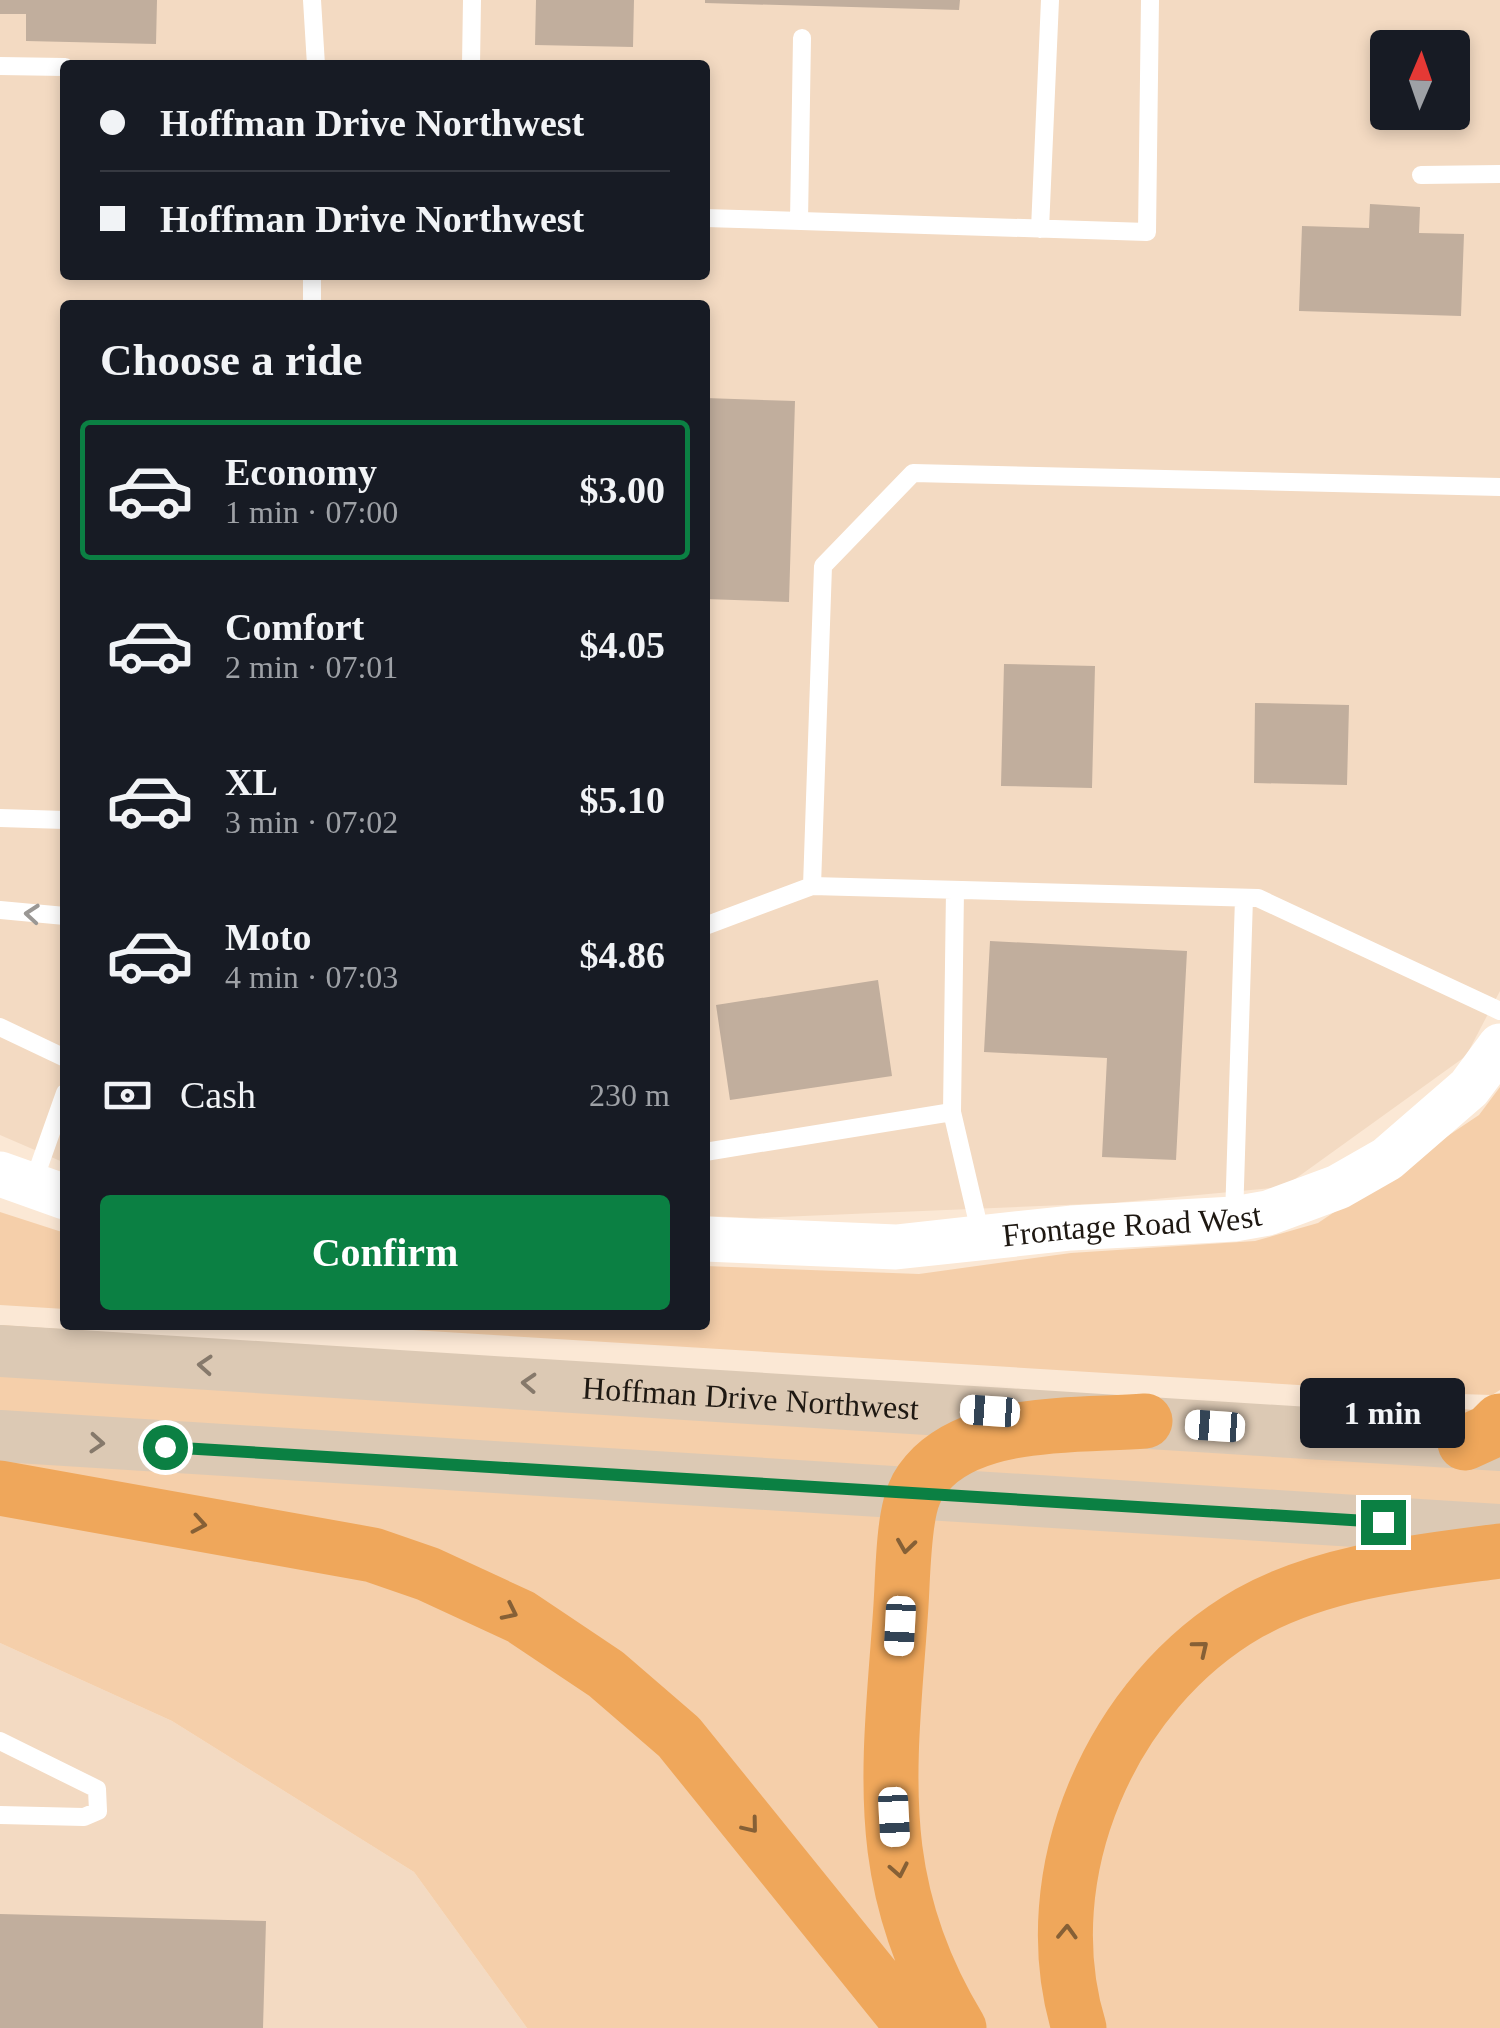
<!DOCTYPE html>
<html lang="en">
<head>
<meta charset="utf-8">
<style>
	body { margin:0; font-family:Georgia,serif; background:#242831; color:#f1f3f6; height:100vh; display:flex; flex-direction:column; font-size:38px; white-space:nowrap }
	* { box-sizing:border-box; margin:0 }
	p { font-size:32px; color:#9ea1a6 }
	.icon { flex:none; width:55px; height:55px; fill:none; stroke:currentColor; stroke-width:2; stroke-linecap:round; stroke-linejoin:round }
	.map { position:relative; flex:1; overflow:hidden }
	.sheet { position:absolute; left:60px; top:300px; width:650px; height:1030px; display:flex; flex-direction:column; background:#171b24; border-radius:10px; box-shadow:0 5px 15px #0003 }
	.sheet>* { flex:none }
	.banner { position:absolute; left:60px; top:60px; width:650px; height:220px; border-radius:10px; box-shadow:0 5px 15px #0003; display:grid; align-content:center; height:220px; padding:0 40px; background:#171b24 }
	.needle { width:65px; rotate:2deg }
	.controls { position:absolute; left:1370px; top:30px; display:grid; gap:20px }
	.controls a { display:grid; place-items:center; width:100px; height:100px; border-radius:10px; background:#171b24; box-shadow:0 5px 15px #0003; font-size:50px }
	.end { position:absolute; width:45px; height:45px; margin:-22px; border:12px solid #0b8043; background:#fff; box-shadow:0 0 0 5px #fff }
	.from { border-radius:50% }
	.bubble { position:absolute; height:70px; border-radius:10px; background:#171b24; box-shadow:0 5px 15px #0003; font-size:32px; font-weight:700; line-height:70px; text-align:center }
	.car { position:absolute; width:30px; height:60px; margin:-30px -15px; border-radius:12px; box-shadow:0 0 8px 2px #0007; background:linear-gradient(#fff 24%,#345 0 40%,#fff 0 76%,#345 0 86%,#fff 0) }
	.banner b { display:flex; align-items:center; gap:35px; height:95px; font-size:38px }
	.banner b+b { border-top:2px solid #363941 }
	.banner i { width:25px; height:25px; background:#f1f3f6 }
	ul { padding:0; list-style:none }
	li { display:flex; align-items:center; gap:30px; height:140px; margin:0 20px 15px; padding:0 20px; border:5px solid transparent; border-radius:10px }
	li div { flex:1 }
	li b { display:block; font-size:38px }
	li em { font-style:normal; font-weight:700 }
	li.on { border-color:#0b8043 }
	li>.icon { width:90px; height:90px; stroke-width:1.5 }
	h2 { padding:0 40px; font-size:45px; line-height:120px }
	.pay { display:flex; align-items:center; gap:25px; height:110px; padding:0 40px; font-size:38px }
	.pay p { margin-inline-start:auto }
	.primary-button { display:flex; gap:20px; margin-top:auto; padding:20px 40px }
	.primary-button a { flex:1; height:115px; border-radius:10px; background:#0b8043; color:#fff; font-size:40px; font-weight:700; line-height:115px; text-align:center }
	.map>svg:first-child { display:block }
</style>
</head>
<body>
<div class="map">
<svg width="1500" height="2028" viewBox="0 0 1500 2028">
	<rect width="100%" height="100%" fill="#fbe8d5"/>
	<path fill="#f3dac2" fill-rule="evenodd" d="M0,0h1500v991l-34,65 -182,131 -171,16 -358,15 -50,-2v-911h-640v858l-65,-28zM1388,48h64v64h-64zM65,65h640v210h-640z
		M0,1643l172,78 242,151 113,156h-527z"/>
	<path fill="#f5cfaa" d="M1500,1087v303l-8,5 -65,-2 -1095,-68h373v-59l214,8 152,-21 184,-12 63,-18 161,-108z
		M0,1212l65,21v76l-65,-4z
		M0,1325l1253,84 184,-3 63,7v615h-973l-113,-156 -242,-151 -172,-78z"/>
	<path fill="#c1ae9d" d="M0,0h157l-1,44 -130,-3v-27h-26z
		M536,0h98l-1,47 -98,-2z
		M705,0h255l-1,10 -254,-7z
		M1370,204l50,3 -1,26 45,1 -3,82 -162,-5 3,-85 67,2z
		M705,398l90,3 -6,201 -84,-3z
		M1004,664l91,2 -3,122 -91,-2z
		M1255,703l94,2 -2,80 -93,-2z
		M990,941l197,10 -11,209 -74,-3 5,-99 -123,-6z
		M878,980l14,96 -162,24 -14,-95z
		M0,1914l266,7 -3,107h-263z"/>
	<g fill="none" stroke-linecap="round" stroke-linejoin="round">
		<path stroke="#fff" stroke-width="18" d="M312,0l4,65
			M471,65l1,-65
			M0,66l65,1
			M1421,175l79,-1
			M705,218l442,14 3,-232
			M799,221l3,-183
			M1040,229l10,-229
			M312,305v-30
			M1500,487l-587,-14 -90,93 -11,320 446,12 242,113
			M0,818l65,2
			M955,890l-3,222 29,124
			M0,910l65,6
			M705,926l107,-40
			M0,1027l65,31
			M705,1152l247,-40
			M32,1186l33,-93
			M1234,1218l10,-320
			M0,1741l97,48 1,22 -14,6 -84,-2"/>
		<g stroke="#fff" stroke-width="45">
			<path d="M0,1174l65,23"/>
			<path id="s1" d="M705,1239l191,8 175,-19 163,-9 34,-6 70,-26 49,-28 82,-71 31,-42"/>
		</g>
		<g stroke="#dcc9b4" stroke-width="52">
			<path id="s2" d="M0,1351l1500,94"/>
			<path d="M0,1436l1500,94"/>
		</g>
		<path stroke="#efa75b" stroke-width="55" d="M1465,1443l24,-11 11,-11
			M0,1488l373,67 55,19 93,43 85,57 73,63 235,291
			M959,2028c-33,-54 -56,-116 -64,-179 -10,-80 1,-164 6,-244 2,-29 2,-88 14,-113 3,-8 12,-19 18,-25 50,-48 147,-41 212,-46
			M1079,2028c-47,-154 32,-336 170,-415 75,-42 168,-51 251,-62"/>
	</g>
	<defs><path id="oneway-chevron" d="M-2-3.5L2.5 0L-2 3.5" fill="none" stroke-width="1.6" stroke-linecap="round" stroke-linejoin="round" transform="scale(2.5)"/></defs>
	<use stroke="#9a9794" href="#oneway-chevron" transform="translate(32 914) rotate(-175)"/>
	<g stroke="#86796b">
		<use href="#oneway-chevron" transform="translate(205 1365) rotate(-176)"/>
		<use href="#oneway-chevron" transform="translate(529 1383) rotate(-177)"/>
		<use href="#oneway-chevron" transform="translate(97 1443) rotate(4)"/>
	</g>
	<g stroke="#866036">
		<use href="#oneway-chevron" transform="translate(199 1524) rotate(10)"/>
		<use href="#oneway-chevron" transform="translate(906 1546) rotate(98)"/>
		<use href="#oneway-chevron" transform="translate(510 1612) rotate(26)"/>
		<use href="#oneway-chevron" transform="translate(1201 1648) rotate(-39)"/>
		<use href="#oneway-chevron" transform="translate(751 1826) rotate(51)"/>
		<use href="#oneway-chevron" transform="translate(899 1870) rotate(79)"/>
		<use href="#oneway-chevron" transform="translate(1067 1932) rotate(-88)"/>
	</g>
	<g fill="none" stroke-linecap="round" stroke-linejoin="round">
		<path stroke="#0b8043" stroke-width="12" d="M165,1447l1218,75"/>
	</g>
	<g text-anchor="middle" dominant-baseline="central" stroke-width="8" stroke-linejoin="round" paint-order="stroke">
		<g font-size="32" fill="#1e1812" stroke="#fbe8d5">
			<text stroke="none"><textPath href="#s1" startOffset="428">Frontage Road West</textPath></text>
			<text stroke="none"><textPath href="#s2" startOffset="752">Hoffman Drive Northwest</textPath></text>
		</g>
	</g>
</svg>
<div class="controls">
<a><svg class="needle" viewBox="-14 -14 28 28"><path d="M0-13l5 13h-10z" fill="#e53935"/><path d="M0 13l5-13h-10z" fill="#9ea1a6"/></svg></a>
</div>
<i class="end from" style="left:165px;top:1447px"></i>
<i class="end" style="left:1383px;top:1522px"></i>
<div class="bubble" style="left:1300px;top:1378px;width:165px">1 min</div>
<i class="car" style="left:990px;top:1411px;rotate:274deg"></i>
<i class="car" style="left:1215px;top:1426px;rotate:274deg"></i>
<i class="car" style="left:900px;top:1626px;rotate:183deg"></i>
<i class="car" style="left:894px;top:1817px;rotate:177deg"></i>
<div class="banner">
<b><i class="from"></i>Hoffman Drive Northwest</b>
<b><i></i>Hoffman Drive Northwest</b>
</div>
<section class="sheet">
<h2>Choose a ride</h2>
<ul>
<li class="on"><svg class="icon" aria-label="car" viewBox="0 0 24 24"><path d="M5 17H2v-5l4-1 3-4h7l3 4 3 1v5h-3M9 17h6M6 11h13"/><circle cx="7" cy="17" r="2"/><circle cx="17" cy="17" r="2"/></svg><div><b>Economy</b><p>1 min · 07:00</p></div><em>$3.00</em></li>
<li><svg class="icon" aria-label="car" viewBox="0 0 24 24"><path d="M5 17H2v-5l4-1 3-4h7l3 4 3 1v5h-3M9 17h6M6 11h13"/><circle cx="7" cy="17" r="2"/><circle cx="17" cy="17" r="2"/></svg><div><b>Comfort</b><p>2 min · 07:01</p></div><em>$4.05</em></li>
<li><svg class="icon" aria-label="car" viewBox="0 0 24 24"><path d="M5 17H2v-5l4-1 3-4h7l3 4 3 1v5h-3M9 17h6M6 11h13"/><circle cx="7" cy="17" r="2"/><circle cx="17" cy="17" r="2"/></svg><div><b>XL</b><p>3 min · 07:02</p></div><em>$5.10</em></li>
<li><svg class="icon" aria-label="car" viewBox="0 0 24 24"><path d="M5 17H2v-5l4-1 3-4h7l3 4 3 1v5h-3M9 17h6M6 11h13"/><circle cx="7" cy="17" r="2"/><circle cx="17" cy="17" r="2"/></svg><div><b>Moto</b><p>4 min · 07:03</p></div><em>$4.86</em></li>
</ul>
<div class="pay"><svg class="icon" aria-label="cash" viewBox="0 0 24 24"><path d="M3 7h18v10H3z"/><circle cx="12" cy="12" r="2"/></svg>Cash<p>230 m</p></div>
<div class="primary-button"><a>Confirm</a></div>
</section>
</div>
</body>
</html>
